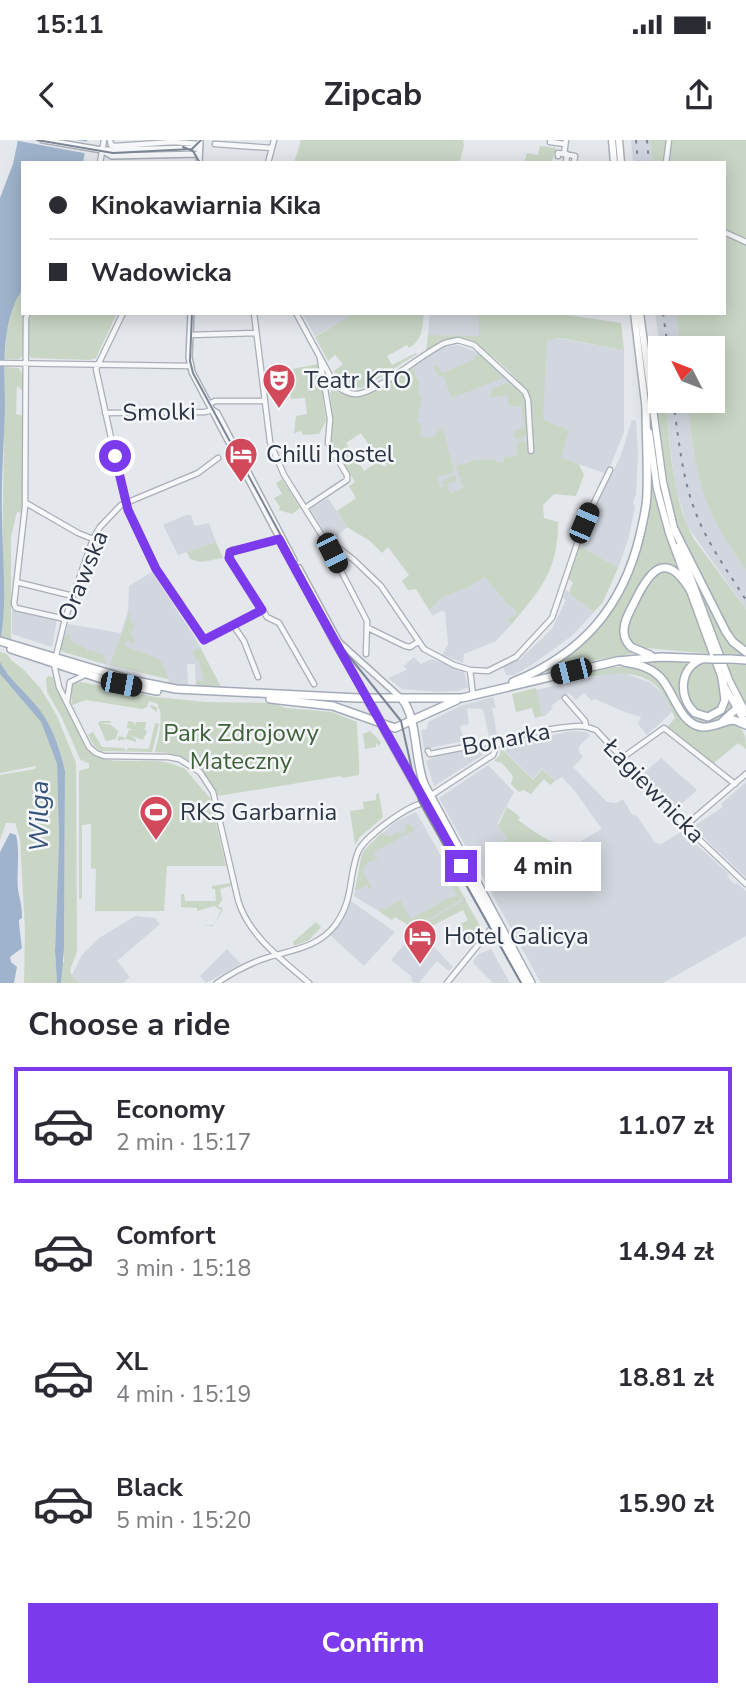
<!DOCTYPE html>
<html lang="en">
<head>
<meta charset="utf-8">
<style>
	body { margin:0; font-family:"Nunito Sans",sans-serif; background:#f2f2f3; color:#2b2b33; height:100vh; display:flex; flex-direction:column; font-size:26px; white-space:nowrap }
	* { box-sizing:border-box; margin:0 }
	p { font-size:23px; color:#7c7c81 }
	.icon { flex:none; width:38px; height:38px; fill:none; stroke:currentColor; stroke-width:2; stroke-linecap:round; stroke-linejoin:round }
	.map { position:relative; height:843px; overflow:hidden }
	.panel { display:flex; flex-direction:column; background:#fff; flex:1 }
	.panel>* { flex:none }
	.top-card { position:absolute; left:21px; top:21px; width:705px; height:154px; border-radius:0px; box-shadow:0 4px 18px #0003; display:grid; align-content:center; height:154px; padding:0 28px; background:#fff }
	.needle { width:46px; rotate:312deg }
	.tools { position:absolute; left:648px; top:196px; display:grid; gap:14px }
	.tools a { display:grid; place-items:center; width:77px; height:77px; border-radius:0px; background:#fff; box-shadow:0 4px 18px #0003; font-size:35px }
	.end { position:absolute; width:32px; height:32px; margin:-16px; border:9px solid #7c3aed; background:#fff; box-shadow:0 0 0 4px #fff }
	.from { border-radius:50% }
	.bubble { position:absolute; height:49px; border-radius:0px; background:#fff; box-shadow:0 4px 18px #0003; font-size:23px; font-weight:700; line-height:49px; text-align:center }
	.car { position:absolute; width:21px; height:42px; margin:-21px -10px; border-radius:9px; box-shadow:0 0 5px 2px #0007; background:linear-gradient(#222 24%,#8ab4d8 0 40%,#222 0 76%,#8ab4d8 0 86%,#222 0) }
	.top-card b { display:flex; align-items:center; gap:24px; height:66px; font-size:26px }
	.top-card b+b { border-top:2px solid #e1e1e2 }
	.top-card i { width:18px; height:18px; background:#2b2b33 }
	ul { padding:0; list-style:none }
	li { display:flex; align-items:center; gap:21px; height:116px; margin:0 14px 10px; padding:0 14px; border:4px solid transparent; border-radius:0px }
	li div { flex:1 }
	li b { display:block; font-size:26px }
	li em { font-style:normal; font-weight:700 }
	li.current { border-color:#7c3aed }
	li>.icon { width:63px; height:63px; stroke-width:1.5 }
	h2 { padding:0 28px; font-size:32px; line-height:84px }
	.action { display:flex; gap:14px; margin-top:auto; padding:14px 28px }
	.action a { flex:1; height:80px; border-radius:0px; background:#7c3aed; color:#fff; font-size:28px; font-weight:700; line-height:80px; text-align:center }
	.status { display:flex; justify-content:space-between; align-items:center; height:49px; padding:0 35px; background:#fff; direction:ltr }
	.status svg { height:19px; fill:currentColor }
	header { display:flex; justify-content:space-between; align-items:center; height:91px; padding:0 28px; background:#fff; font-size:32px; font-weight:700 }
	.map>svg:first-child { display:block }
</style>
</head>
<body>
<div class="status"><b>15:11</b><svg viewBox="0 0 49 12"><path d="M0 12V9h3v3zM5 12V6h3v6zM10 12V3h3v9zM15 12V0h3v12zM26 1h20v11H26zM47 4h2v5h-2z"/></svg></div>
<header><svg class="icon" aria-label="back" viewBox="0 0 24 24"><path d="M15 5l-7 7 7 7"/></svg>Zipcab<svg class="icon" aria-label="share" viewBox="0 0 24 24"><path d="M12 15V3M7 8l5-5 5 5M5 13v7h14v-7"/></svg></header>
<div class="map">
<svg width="746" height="843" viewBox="0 0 746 843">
	<rect width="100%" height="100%" fill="#e4e7ec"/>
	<path fill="#d2d6de" d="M631,0h19l3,23h-20z
		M302,173h53h-4l-3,5 -33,18z
		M430,173h49v23l-51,-1z
		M655,173h21l4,35h-20z
		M556,198l68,12v82l-15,37 -5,4 -43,-15 -21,-37 3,-82z
		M458,205l21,8 44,41 3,11 4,56 -35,1 -1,-3 -18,1 -19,6 6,23 -25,7 -25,-76 5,-40 -6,-13 31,-20z
		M665,261h22l7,52 36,94 16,23v39l-58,-82 -13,-41z
		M632,280l4,1 2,30 -2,44 -3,7 2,5 -7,33 -10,28 -39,-23 12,-31 29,-56z
		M328,358l19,29 -13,13 -7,-4 -17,-27z
		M186,375h5l4,11 14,-3 7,19 -38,13 -15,-30z
		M152,432l42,64 28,53 -26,-1 -1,-24h-8l1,22 -3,1 -15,-2 -2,-6 -65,-15 -43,-14 8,-26 53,9 7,-22 1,-25z
		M485,437l3,1 22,29 5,2 1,6 -7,4 2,6 -15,16 -32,13 -1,9 -21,-8 6,-11 -3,-32 -4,-1 -8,5 -4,-6 15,-14 21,-7z
		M566,450l28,22 -21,23 -40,29 -19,11h-8l-3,-8 14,-8 2,1 33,-31 14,-29 -3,-2z
		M12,470l45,9 -5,28 -40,-13z
		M414,517l7,7 11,-5 32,12 4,16 -10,4 -22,1 -34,-3 -14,-11 19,-8 -3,-4z
		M612,533l15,1 24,9 12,11 9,18 -25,23 -9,-11 3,-7 -16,-5 -30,-13 -3,2 -8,-8 -8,7 -7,-7 -18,13 2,2 -8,8h-3l-6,-26z
		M493,557l3,11h-4l5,27 -8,1 -6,-27 -16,-1 2,16 -9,2 4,15 -40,8 -3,-19 6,-1 1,-7 32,-16z
		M571,591l16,1 3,4 -10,9 -2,5 5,7 -10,10 34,35 10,1 6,-4 9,16 5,1 18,27 6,1 23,-14 4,7 41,37 -2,2 7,8 3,-1 9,8v45l-83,47h-122l-102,-185 49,-33 26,27 -16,30v4l10,13 -24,14 18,33 100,-57 -28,-39 -12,-13 -7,4 -13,-13 -9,11 -32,-32 6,-5 24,-2z
		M482,606l1,9 -49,31 -8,-25 15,-7z
		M661,618l36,32 -21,19 -33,-35z
		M746,642v96l-51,-49 -1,-3 29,-19 -2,-3z
		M416,672l50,88 -50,28 -31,-18 -5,2 -26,-16 9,-45 32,-29z
		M351,761l44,31 -31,34 -34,-31z
		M135,776l20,2 5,6 -43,37 13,16 -7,6h-43l-9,-6 11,-22 17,-17z
		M427,797l8,6 -1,4 19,20 -4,4 -12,-10 -18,22h-5l-3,-3 1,-3 -21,-17 18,-21 11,9z
		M227,809l14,15 -35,19 -6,-7z
		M491,809l19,34h-17l-19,-19 -1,-3 6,-7z"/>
	<path fill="#c9d6c5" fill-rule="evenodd" d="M301,0h162l1,6 -5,17h-165z
		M650,0h18l-4,23h-11z
		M672,0h74v101l-21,-9 -1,-69h-57z
		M540,6l16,2 -5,15h-27l3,-10 11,2z
		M725,94l21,9v327c-18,-25 -35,-53 -44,-82 -8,-28 -11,-58 -15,-87h25v-53h-32l-4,-35h48z
		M23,150l1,23 -2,43 -3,3h-14c1,-24 2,-50 18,-69z
		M32,173h85l-21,45 -7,2 -58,-2 -2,-4v-33z
		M351,173h73c-2,15 -1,27 -15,35l-2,-3 -20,11 5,9 24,-12 1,1 -49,31 -7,3 -19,-3 -8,-14 9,-7 -8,-9 -7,6 -13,-24 32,-19z
		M479,173h75l67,10 3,27 -65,-12 -12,2 -4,79 26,12 -8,27 18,6 5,11 -8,21 -22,-2 -11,11 1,13 14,4c0,49 -17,67 -47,103l-3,-6 8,-4 -1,-6 -5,-2 -25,-30 -20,12 -21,7 -15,14 -13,-21 -8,1 -6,-9 7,-6 -21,-28 -6,6 -12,-12 -23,-14 -10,-16 19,-13 -7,-12 6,-4 -24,-40 2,-23 -3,-26 2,-4 13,6h19l48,-28 7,15v15l3,1 -5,24 5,2 -2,13 12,1 10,-11 12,43 -2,3 -15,4 3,11 3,-2 -1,-4 11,-7h3v6l-9,3 3,9 13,-5 -7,-22 20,-6 18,-1 2,3h8v-5l13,-1 -1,-9 2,-5 5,-1 5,4h5c-2,-16 -1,-35 -5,-50 -4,-14 -52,-55 -66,-57 -14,-2 -25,6 -36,13l2,-16 51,1zM361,293l18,28 4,-3 4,7 -3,2 -5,-6 -15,10 -18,-28z
		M479,213l24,25 -48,19 -4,-1 -8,-21 -4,2 -5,-11 3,-1 5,8 33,-14 -1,-2z
		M660,216v45h5c6,46 6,96 29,138l52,70v41l-15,-14 -44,-85 -12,-34 -6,-22 -18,-138z
		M318,224l8,57 -7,13 -16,1 -2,-4 -7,2 2,-17 11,-2 -2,-16 -14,1 -4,-29z
		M5,227l14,1 4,8v15l-6,-5 -1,28 8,2 -1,89 -1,8 -5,-1 -6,25v103l-10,-3z
		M509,242c20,10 17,31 18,51l-5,6 -7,-1 -1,-7 10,-4 -3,-21 -12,1 -2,-12 -14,3 -2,-3 1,-6z
		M652,336l29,97 -28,-4 -9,9 -22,47 11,26 -1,3 -36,6 -62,15c23,-18 50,-36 71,-57 34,-34 45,-96 47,-142z
		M282,339l18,29 -8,6 -13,-4 1,-3 -6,-9 8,-4 -6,-11z
		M216,402l7,16 -22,4 -11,-3 -3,-7z
		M579,405l39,23 -15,34 -9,10 -25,-19 4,-11 -5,-3z
		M690,428l35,67 19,20 -21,-1z
		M661,431h10l12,12 30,71 -78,-7 -9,-11v-10l18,-39z
		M130,471v10l5,5 -5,8 4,6 -2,6 -1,-4 -5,-2 -2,6 33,12 3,4 2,-1 6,18 -58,-14z
		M67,495h3v6l17,8 -1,6 2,-5 16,5 2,9 -43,-12 -3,-4 4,-11z
		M200,507l22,42 -26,-1v-7h8l-6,-23 -3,1 -2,-8z
		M0,512l7,2 5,7 12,9 17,19 16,27 19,47 1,188c-4,17 -14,19 3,32h-19l1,-20 2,-1 1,-191 -7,-27 -12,-25 -42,-49 -4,-8z
		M641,522h44l2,3c-19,31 19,86 41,34l5,9 -2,3c-44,34 -43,-7 -67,-33 -6,-6 -15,-11 -23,-16z
		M709,523l8,5 6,31 -7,14 -15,2c-16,-13 -17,-25 -12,-44l7,-5z
		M726,524l20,1v43z
		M613,527c11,0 24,0 34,4 28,11 28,67 66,60 7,-1 13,-7 19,-10 13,8 14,15 14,28l-8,-6 -25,21 -44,-35 -1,-3 7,-8c-4,-8 -8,-17 -12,-24 -26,-38 -78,-10 -113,-13z
		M0,534l41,48 16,42 2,77 -4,110 2,32h-33l1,-53 -5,-91 -5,-16h-9l-6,17v-65l35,-6 1,-3 -36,7z
		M48,536l5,1 33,70c14,20 44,12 67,14 11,0 21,3 32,8l25,29 16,68h-59l-3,45h-69l1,-42 -5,-1v-44l-9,1v74h-3v-128l10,-3v-5l-6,-1 3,-3 -5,2 -1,-2 -19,-43 -14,-24 -1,-13z
		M81,542l75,15 49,5 67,1 14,5 46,4 25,10c0,16 3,37 2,53l-17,3 -1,-2 -123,20c-13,-29 -34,-44 -63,-44 4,-18 7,-25 5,-43l-3,-1v4l-7,-5 1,-2 7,3v-4l-9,-3 -2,6 -5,2 -56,-9 -14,5 -1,-17 3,-5z
		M536,548l6,28 -7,2 -3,-10 -16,4 -4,-18z
		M100,581h10l1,2h-11l11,2 7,6 -2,8 -10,2 -8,-18z
		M128,581l6,1v4l2,-4h10l-1,7h-2l4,2 -4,9 -13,-5 6,4v3l-10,-3 -8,2v-4l-1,2 1,-2 1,-1 7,2 3,-8h5l-7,-2z
		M155,583l4,1 -7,28 -51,-1 -7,-5 -6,-11 5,-3 9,15 22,1 2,3 2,-3 21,1z
		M370,591l11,11 -2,4 -3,-3v4l-11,2 -2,-15z
		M501,608l32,32 9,-11 13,12 -5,4 -6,-6 -13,15 -7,-4 -5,2 -8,-8 2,-8 -11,-13 -8,-2 6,-6z
		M379,653l4,24 -23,20 -5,8 -5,-34 14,-2 -1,-7 13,-2v-6z
		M507,667l13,10 -2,3c16,11 38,31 59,21l1,2 -76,43 -18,-33 24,-14 -10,-13z
		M409,684l6,6 -42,22 9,16 -7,-9 -12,7 2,3 -3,2 10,17 -2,1 -3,-4 -9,5h-3l7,-37 19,-20 9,4 7,-5 5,2 3,-2v-6z
		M451,734l30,54 -2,6 -9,11 -11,-20 9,-5 -5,-10 -31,16 -4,-5 37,-21 -6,-1v2l-46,27 -18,-11 -3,3 -11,-7 -1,-4 7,-1 15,-9 -1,4 10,16 39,-22h4l3,-2 -11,-18z
		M231,743v3l-11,3 2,11 -4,6 5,3 -10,17 -11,-1h12l7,-15 -7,-4 -17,5v-3l-16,-1v-13h3l1,7h31l-1,-12h-3v-3z
		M316,782l5,5 -12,13 -15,6 -1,-4z"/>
	<path fill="#9fb4cc" d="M18,0h69l-4,23h-60v126c-23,31 -18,81 -18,119 -1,36 -4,71 -3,107 0,42 6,87 -2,128v-445l13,-34z
		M0,522c9,18 27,31 39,47 14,18 21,40 26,62l-1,178 -3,34h-4l-2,-32 4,-110 -2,-77 -16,-42 -41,-48z
		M10,693l6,2c5,20 -1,41 3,60 2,8 3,14 3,23l-3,2c0,6 2,20 3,28l-12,9 1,5 6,5 -3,16h-14v-131z"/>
	<path fill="#e4e7ec" d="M14,0h62l14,2 -1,12z"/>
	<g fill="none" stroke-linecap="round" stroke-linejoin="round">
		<defs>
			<path id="minor" d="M110,0l1,5 4,1 58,-4 27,2
				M566,0l-2,14 11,2 -1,7
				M550,2l15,2
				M215,4l57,4
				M558,16v-3l6,1
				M100,23l4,-23
				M268,23l6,-23
				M566,23l1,-9
				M666,23l3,-23
				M724,92l22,10
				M28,173l-2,5 -1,189 -11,97 2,4 49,11
				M123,173l-27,56 29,133 31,67 48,71 58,-30
				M254,173l16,129 14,33 42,67 41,79 -1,33
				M296,173l39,72c6,4 12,9 20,9 18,2 69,-42 90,-51l13,-3 16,5 51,47 3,8 3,51
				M190,195l66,-2
				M0,223l190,3
				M209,264l6,-3h50
				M105,273l100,-1 7,-2
				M218,318l-20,15 -77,32 -21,22 -7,12 -28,80 -11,45 5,23 30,60 7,6 8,3 64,1 11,2 21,13 13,20 25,108c10,35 44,60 71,83
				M26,363l52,30 15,6
				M305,368l42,-28v-5l-19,-32 2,-24 -10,-60
				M282,397l-9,5 -41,8 -3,8 38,59 12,6 35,61
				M326,402h5l23,18 27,26 43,63 30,16 16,5 18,1 28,-14 36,-39 32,-95 26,-53
				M16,442l57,14
				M233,485l11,16 14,36
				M368,488l37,18 5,1 8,-5
				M470,530l3,25
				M565,558l20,23 1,5
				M67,562l3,-20 15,-7
				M497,605c11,-11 65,-18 82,-19 7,0 11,2 17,4l89,96 61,58
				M428,611l2,3 56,-11 11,2
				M622,618l42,-30 71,56
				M430,656l63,-41 4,-10
				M685,686l61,-52
				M217,843c13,-9 28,-17 43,-23 27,-10 57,-10 76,-36 18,-26 12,-46 22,-72 5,-14 53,-50 68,-49l9,5
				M447,843l48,-59"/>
			<path id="tertiary" d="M43,0l59,10 98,-2
				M102,10l10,6 87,-2
				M199,23l1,-23
				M191,173l-2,44 3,15 141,268 34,58
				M212,270l5,3 77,147
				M299,428l40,74 63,57"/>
			<path id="secondary" d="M612,0l2,23
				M619,0l2,23
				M634,173l12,98
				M640,173l23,169 12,50
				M649,292l8,57 12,44 56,154 21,37
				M679,406l50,134 17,33"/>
			<path id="primary" d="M674,389l52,103 7,10 13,10
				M0,501l131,39 45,9 182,9h104l155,-37 44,-4 52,2
				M11,509l97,32 49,10
				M650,515l-19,-8c-4,-4 -7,-8 -7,-15 -1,-10 6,-21 11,-31 15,-31 31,-51 55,-11
				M702,519c-23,9 -24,38 -7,54l13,4 13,-7 4,-10 -3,-22
				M730,519l16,1
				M624,522c13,2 26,5 36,15 14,14 19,47 42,50 11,1 21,-6 32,-7l12,5
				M513,542c69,-28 110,-75 127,-147 3,-14 7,-28 7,-42 1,-29 -1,-58 -1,-86
				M367,558l159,285
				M270,559l63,7 62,22 62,-28
				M402,559c16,20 12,59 22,85l107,199
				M723,581l13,-12 1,-12"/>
		</defs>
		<use href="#minor" stroke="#a9aeb7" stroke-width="7"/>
		<use href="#tertiary" stroke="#a9aeb7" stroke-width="8"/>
		<use href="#secondary" stroke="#a9aeb7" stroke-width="9"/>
		<use href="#primary" stroke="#a3abb8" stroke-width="10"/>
		<use href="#minor" stroke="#f7f8fa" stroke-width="4.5"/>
		<use href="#tertiary" stroke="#f7f8fa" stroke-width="5"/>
		<use href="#secondary" stroke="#fff" stroke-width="6"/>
		<use href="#primary" stroke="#fff" stroke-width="7"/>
		<path stroke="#7d8696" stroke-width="2" d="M37,0l76,13 79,-4 9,-9
			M183,7l10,4 7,12
			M192,173l-2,48 3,12 147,272 61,76 18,80 102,182"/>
		<path stroke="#7d8696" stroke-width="2" stroke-dasharray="3.5 7" stroke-linecap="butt" d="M636,0l2,23
			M647,0l2,23
			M663,173l5,35
			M673,261c6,39 9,79 24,115 12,30 32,57 49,84"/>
		<defs>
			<path id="primary-bridge" d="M713,519h17"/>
		</defs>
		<use href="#primary-bridge" stroke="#a3abb8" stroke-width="10" stroke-linecap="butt"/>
		<use href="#primary-bridge" stroke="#fff" stroke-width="7"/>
	</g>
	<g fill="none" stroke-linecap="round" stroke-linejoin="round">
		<path stroke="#7c3aed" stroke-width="9" d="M115,316l13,54 28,59 48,71 58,-30 -33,-52 1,-6 49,-13c59,110 122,218 182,327"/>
	</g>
	<defs>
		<symbol id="theatre-pin" viewBox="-11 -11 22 30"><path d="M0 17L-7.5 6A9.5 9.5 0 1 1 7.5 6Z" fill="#d1495b" stroke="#f4f6f9"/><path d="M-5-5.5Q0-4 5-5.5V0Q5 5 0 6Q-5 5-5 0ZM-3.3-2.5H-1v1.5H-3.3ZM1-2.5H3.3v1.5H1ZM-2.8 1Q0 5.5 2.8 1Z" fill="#fff"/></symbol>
		<symbol id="hotel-pin" viewBox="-11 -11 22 30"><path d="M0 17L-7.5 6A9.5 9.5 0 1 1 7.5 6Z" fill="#d1495b" stroke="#f4f6f9"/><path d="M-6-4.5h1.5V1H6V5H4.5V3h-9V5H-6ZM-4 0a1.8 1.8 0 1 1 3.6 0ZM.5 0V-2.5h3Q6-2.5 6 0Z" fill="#fff"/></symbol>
		<symbol id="stadium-pin" viewBox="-11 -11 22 30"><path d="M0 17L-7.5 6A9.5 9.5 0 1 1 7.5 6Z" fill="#d1495b" stroke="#f4f6f9"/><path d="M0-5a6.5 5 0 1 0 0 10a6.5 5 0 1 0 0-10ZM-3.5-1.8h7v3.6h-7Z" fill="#fff"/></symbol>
	</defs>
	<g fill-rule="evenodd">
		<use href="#theatre-pin" x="260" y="221" width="38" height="52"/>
		<use href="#hotel-pin" x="222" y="295" width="38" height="52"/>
		<use href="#stadium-pin" x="137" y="653" width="38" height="52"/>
		<use href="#hotel-pin" x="401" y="777" width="38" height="52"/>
	</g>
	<g text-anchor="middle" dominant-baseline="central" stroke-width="5" stroke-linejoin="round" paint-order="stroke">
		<g font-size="24" fill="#2b3445" stroke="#f4f6f9" text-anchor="start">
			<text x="304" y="240">Teatr KTO</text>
			<text x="266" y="314">Chilli hostel</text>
			<text x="180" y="672">RKS Garbarnia</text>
			<text x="444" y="796">Hotel Galicya</text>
		</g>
		<g font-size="24" fill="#2b3445" stroke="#f4f6f9">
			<text transform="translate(159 272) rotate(-1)">Smolki</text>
			<text transform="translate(83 436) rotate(-68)">Orawska</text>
			<text transform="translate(506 599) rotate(-11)">Bonarka</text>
			<text transform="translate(654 651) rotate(46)">Łagiewnicka</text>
		</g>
		<g font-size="24" fill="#3f6138" stroke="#f4f6f9">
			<text x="241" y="593">Park Zdrojowy<tspan x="241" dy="28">Mateczny</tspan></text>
		</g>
		<g font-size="26" font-style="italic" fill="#34527a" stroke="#f4f6f9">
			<text transform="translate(39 676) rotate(-90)">Wilga</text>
		</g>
	</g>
</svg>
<div class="tools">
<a><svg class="needle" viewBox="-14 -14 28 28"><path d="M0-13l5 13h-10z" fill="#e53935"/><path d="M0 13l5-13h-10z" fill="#7c7c81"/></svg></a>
</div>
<i class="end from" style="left:115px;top:316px"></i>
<i class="end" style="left:461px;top:726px"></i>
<div class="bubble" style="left:485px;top:702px;width:116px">4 min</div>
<i class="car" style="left:584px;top:383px;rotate:23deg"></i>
<i class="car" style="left:332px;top:413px;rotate:153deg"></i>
<i class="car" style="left:571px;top:531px;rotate:256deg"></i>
<i class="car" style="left:121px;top:544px;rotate:101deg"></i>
<div class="top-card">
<b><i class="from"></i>Kinokawiarnia Kika</b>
<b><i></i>Wadowicka</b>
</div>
</div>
<section class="panel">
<h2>Choose a ride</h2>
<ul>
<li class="current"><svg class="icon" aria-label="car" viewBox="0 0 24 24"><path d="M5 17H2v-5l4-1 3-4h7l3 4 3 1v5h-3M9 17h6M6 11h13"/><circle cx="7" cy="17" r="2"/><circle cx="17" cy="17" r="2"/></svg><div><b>Economy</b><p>2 min · 15:17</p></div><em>11.07 zł</em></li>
<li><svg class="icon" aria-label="car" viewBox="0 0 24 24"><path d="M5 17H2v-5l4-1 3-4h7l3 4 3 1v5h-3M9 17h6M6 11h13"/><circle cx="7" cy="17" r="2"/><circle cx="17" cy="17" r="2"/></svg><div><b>Comfort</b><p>3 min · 15:18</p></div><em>14.94 zł</em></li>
<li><svg class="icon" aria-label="car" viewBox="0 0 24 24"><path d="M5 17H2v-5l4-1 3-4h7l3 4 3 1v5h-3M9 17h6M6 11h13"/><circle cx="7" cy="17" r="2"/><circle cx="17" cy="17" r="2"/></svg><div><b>XL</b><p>4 min · 15:19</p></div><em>18.81 zł</em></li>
<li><svg class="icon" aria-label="car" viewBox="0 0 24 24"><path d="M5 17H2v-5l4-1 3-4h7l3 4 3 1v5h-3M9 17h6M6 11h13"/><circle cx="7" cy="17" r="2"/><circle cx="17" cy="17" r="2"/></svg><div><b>Black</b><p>5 min · 15:20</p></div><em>15.90 zł</em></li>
</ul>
<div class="action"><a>Confirm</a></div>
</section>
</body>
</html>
